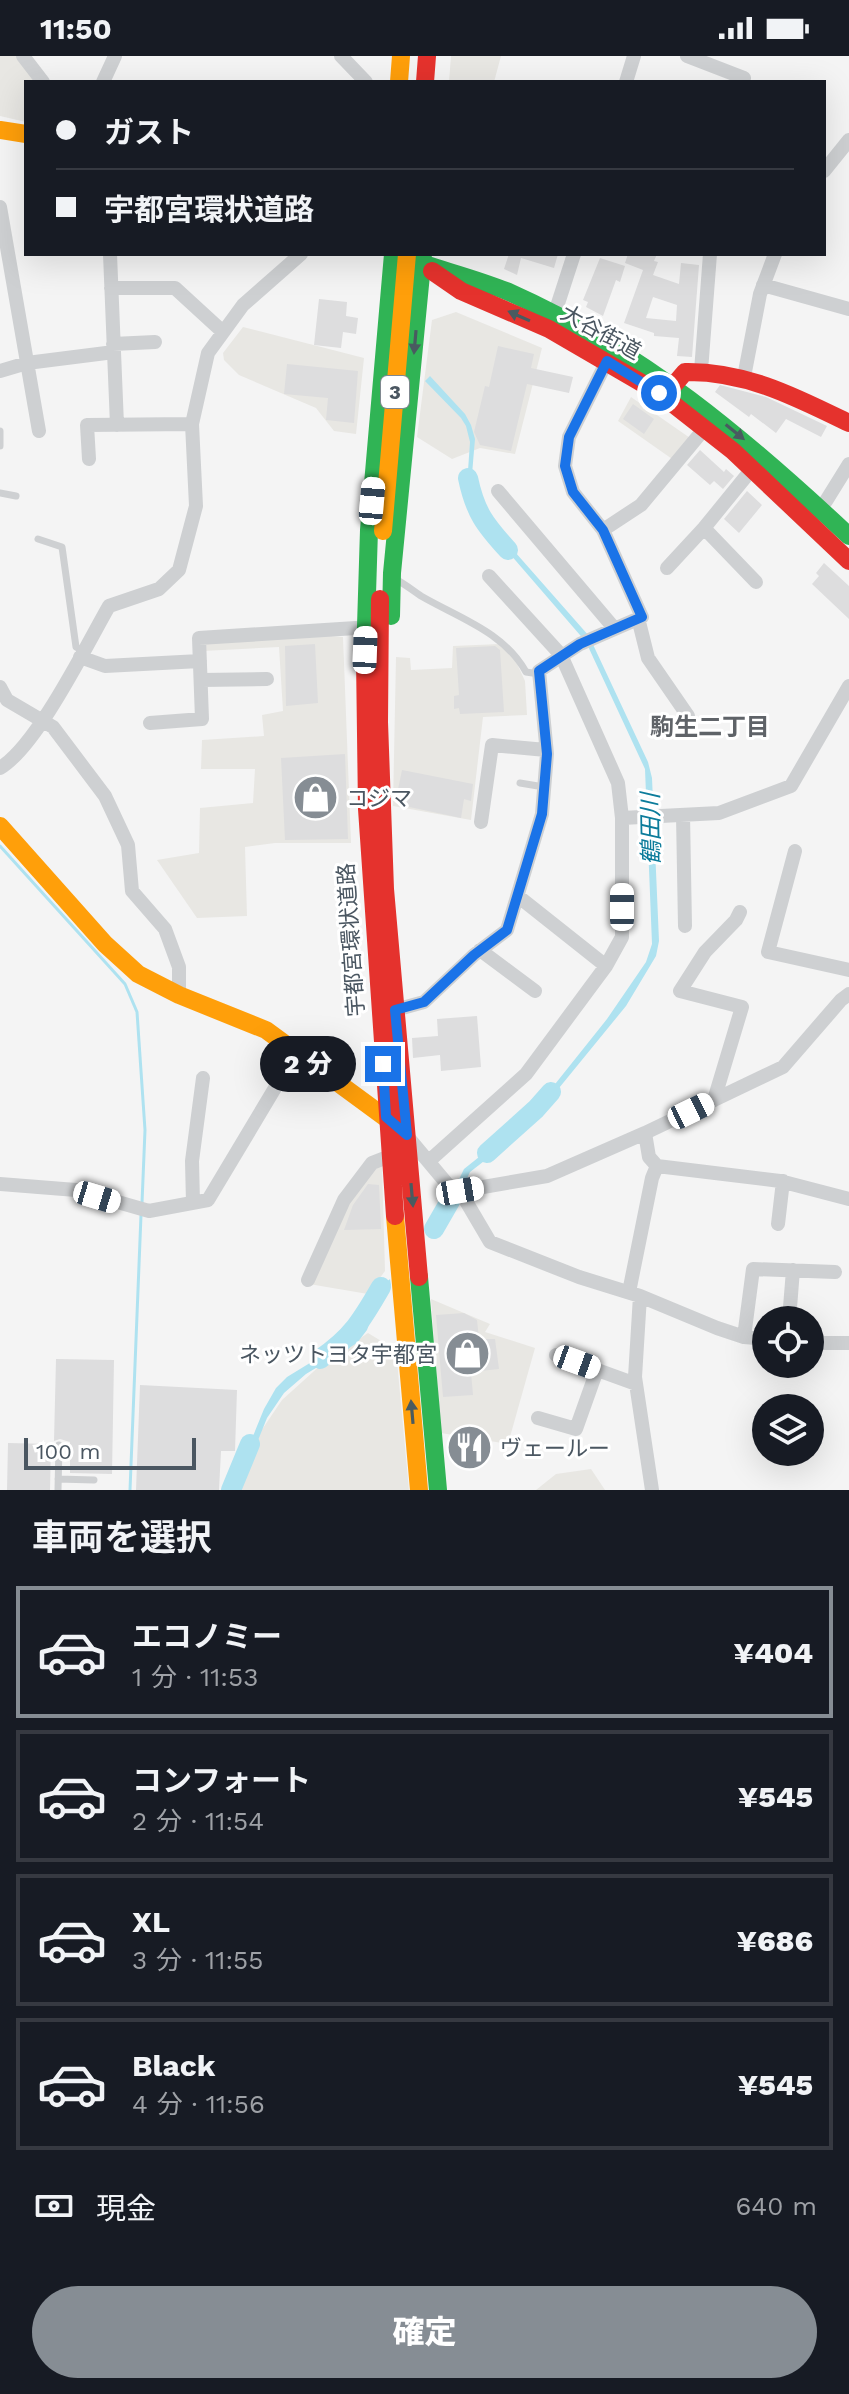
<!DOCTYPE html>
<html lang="ja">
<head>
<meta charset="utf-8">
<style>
	body { margin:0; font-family:"Work Sans","Noto Sans JP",sans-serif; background:#242831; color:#f1f3f6; height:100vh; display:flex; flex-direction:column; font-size:30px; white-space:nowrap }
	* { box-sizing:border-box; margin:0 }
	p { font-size:26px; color:#9ea1a6 }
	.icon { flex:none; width:44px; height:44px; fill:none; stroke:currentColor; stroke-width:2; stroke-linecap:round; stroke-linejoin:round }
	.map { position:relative; height:1434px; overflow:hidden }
	.details { display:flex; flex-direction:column; background:#171b24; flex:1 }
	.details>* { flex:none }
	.guide { position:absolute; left:24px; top:24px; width:802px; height:176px; border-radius:0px; box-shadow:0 8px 32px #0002; display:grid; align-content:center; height:176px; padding:0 32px; background:#171b24 }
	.fabs { position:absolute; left:752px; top:1250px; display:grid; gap:16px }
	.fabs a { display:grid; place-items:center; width:72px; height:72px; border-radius:50%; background:#171b24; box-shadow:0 8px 32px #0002; font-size:40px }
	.scale { position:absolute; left:24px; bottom:20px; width:172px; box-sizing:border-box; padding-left:8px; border:4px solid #4a5661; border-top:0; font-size:22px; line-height:28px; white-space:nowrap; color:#4a5661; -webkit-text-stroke:6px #fff; paint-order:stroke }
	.end { position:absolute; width:36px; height:36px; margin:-18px; border:10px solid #1a73e8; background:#fff; box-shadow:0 0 0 4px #fff }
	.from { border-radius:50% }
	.bubble { position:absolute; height:56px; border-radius:28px; background:#171b24; box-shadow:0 8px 32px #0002; font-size:26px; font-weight:800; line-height:56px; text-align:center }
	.car { position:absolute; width:24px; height:48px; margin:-24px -12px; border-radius:10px; box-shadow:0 0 6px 2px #0007; background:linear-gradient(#fff 24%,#345 0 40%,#fff 0 76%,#345 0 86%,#fff 0) }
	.guide b { display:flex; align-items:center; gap:28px; height:76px; font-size:30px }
	.guide b+b { border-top:2px solid #363941 }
	.guide i { width:20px; height:20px; background:#f1f3f6 }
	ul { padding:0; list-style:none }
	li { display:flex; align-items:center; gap:24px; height:132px; margin:0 16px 12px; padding:0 16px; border:4px solid #363941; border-radius:0px }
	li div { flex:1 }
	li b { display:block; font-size:30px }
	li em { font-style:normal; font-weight:800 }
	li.selected { border-color:#868d94 }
	li>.icon { width:72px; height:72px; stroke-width:1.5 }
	h2 { padding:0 32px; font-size:36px; line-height:96px }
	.pay { display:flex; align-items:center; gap:20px; height:88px; padding:0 32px; font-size:30px }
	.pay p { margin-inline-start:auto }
	.cta { display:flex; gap:16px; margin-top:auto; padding:16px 32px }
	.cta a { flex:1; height:92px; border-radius:48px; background:#868d94; color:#fff; font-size:32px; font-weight:800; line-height:92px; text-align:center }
	.status { display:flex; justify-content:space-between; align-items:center; height:56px; padding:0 40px; background:#171b24; direction:ltr }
	.status svg { height:22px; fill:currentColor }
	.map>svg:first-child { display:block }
</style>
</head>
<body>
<div class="status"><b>11:50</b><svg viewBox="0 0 49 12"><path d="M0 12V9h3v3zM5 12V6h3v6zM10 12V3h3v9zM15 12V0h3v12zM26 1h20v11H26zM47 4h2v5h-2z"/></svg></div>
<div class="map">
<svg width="849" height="1434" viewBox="0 0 849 1434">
	<rect width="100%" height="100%" fill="#f4f4f4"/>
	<path fill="#e8e7e3" d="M0,0h16l19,26h-9v40l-26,-6z
		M451,0h50l-7,26h-45z
		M456,256l86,36 -27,106 -35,-6 -28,11 -35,-22 15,-117z
		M243,271l121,31 -8,76 -22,-3 -18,-23 -77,-33 -15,-15 -1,-7z
		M631,341l62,43 -18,21 -57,-40z
		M317,579l26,2 8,206h-76l-30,4 2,69 -50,2 -40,-58 42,-7 1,-45 53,-5 2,-34h-54l1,-29 62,-4 -2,-21 21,-4 -4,-64 -76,4 -1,-10z
		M500,588l13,11 12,26 2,34 -44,2 -12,103 -78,-14 3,-149 14,1 1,12 41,-2 1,-22z
		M374,1109h8l3,106 -17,23 -59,-10 38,-83z
		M431,1243l59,25 -5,8 50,16 -27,96 -67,-11z
		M368,1277l28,17 13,140h-170l22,-59 21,-31 41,-37z
		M591,1413l14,21h-69l20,-16z"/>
	<path fill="#aee2f0" d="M430,320l35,38 6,11 4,14 -4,47 4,12 19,30 95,108 59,126 4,16 7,163 -3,15 -30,50 -89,109 -18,19 -49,38 -30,62 -6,-3 30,-62 64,-51 79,-99 39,-57 6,-18 -7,-175 -59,-127 -95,-110 -15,-25 -9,-22 3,-43 -4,-16 -5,-8 -36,-37z
		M390,1223l1,6 -14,17 -10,28 -10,13 -51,31 -22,19 -17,25 -29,72h-7l33,-81 12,-21 11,-11 67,-41 23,-45z"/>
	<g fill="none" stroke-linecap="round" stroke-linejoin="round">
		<path stroke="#aee2f0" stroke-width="3" d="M0,790l125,138 12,28 8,118 -3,73
			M130,1434l11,-275"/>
		<path stroke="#aee2f0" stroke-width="20" d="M468,422c7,34 17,47 40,72
			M487,1097l49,-44 15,-17
			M434,1173l19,-33
			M320,1303c32,-22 42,-39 61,-72
			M231,1434l19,-46"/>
	</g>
	<path fill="#ddddde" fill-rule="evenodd" d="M509,198h49l-4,14 -33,-10 -4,17 -13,-6z
		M628,198h29l-3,7 4,1 -5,13 26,9 2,-21 18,2 -7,92 -15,-1 2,-18 -25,-2v-3l-30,-10 19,-53 -18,-7zM653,241l24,8 -1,16 -30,-3z
		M600,202l25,8 -5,16 -4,-2 -13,36 -17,-9 2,-5 -5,-2z
		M319,243l28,3 -1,14 12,2 -2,16 -13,-2 -2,16 -27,-3z
		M498,290l36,8 -3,14 42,9 -4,16 -42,-9 -16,67 -31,-6 -6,-13 11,-46 4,1z
		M287,308l71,7 -4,52 -28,-3 2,-22 -44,-4z
		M720,329l46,12 61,29 -6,11 -35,-18 -10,14 -25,-19 -2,3 -34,-25z
		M633,348l21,15 -10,15 -21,-15z
		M700,394l24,22 2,-3 8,7 -11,13 -9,-8 -4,4 -23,-20z
		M747,435l15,14 -23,28 -15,-14z
		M824,507l25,23v33l-37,-35 7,-8 -3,-3z
		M315,588l3,59 -32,3 -1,-60z
		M495,590l5,4 4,62 -44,2 -1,-6 -5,1v-13l5,-1 -3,-47z
		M345,698l3,85 -63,1 -4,-82z
		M402,714l71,14 -2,17 -7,-2 -3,19 -61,-13 -4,-6z
		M477,960l4,51 -40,4 -1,-16 -27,3 -1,-20 26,-2 -1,-17z
		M368,1128l11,1 2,44 -37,1 9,-25z
		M464,1257l13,7 2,19h16l4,30 -28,3 2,23 -30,2 -7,-82z
		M56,1303l58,1 -2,114 -42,-1v-31l-10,-3 -6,2z
		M140,1329l97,5 -2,61h-14l-2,39h-83z
		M8,1387l43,1 -1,46h-43z"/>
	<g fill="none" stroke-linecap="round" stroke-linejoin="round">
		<path stroke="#ced0d2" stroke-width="7" d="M0,375v15
			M0,437l16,3
			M38,483l24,8 14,100 7,4
			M395,523c10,5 17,11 26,17 38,22 83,36 105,76l13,2
			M520,727l24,4
			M58,1423l36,1
			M58,1434l1,-45"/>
		<path stroke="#ced0d2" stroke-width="14" d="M23,0l20,26
			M341,0l25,26
			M687,0l57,22
			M103,26l12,-26
			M626,26l8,-26
			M824,115l25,-31
			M0,151l39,224
			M110,198l7,171
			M763,229l86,24
			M111,232h64l48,44
			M552,266l22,-68
			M113,288l42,-2
			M0,315l27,-8 87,-11
			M701,315l9,-117
			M744,321l16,-83 15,-40
			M89,403l-2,-34 105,-1
			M498,435l116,137
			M815,457l11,-12 23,-37
			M704,472l52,54
			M603,474l38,-25 64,-77
			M667,512l37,-40 48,-59
			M489,520l72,79 57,128 4,35
			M638,562l10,40 40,58
			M80,601l25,9 95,-5
			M201,624l66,-1
			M0,631l7,13 46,27 52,69 23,49 4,46 33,38 14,38v28
			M150,667l52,-4 -3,-81 157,-10
			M0,712c37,-22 86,-122 109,-162l50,-17 20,-19 17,-64 -4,-82 16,-71 35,-48 58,-51
			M683,759l2,111
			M481,766l11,-77 54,5
			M795,795l-27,101 81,18
			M519,841l87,69
			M480,894l55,41
			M395,954l29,-8 50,-47 33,-25 35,-116 5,-60 -8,-83 41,-27 62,-27 -39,-87 -30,-38 -8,-26 4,-29 38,-76
			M714,1044l28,-93 -62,-16 25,-39 31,-32 4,-8
			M645,1077l4,24 8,9 123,15 69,18
			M407,1080l41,49 12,6 30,51 89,35 61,19 77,32 27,9 22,2
			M429,1105l97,-87 80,-108 16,-29v-119l97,-5 72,-27 58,-100
			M0,1128l76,6 73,21 59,-11 67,-112 25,-35
			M460,1135l87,-15 98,-43 138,-66 58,-67 8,-6
			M193,1147l-1,-42 11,-83
			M778,1168l5,-43
			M308,1224l36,-80 28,-37 18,-7
			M629,1236l23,-114 5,-12
			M640,1240l-5,81 17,113
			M789,1264l4,-50
			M744,1281l9,-68 82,3
			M810,1287h39
			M556,1299l80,29
			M538,1362l38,11 21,-59"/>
		<path stroke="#30b455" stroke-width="18" d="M396,198c38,15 77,23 115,39 132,59 233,145 338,243
			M391,560l1,-43 31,-319
			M365,602l4,-128 24,-276
			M419,1221l19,213"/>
		<path stroke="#ff9f0a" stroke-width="18" d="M399,26l2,-26
			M0,74l26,4
			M0,770l105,118 33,30 41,21 87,35 128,94
			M395,1160l24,274"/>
		<path stroke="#e5322d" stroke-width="18" d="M425,26l2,-26
			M432,215l29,20 88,38 110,64 74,58 116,110
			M673,330l12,-14c61,-1 111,25 164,51
			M380,543l-1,123 6,167 34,388
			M365,602l2,151 28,407"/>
		<path stroke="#ff9f0a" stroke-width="18" d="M383,475l24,-277"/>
	</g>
	<defs><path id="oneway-solid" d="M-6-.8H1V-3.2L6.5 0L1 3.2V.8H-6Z" transform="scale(2)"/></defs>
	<g fill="#495b60">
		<use href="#oneway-solid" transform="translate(519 260) rotate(-156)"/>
		<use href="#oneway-solid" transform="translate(415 286) rotate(95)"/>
		<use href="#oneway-solid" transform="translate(735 376) rotate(39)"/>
		<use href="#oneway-solid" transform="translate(412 1139) rotate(85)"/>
		<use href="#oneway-solid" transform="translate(412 1356) rotate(-95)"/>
	</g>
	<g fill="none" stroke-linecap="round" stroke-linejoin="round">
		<path stroke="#1a73e8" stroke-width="10" d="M383,1008l3,53 21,18 -12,-125 29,-8 50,-47 33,-25 35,-116 5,-60 -8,-83 41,-27 62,-27 -39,-87 -30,-38 -8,-26 4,-29 38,-76 52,32"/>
	</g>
	<defs>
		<symbol id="shop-disc" viewBox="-11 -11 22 22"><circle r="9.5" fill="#868d94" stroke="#fff"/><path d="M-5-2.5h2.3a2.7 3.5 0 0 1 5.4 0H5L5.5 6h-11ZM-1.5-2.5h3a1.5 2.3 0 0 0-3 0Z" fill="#fff"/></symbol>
		<symbol id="restaurant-disc" viewBox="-11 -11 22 22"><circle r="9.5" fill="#868d94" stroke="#fff"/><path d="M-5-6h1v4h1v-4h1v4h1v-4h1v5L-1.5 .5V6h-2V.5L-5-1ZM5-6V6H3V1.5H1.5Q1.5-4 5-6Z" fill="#fff"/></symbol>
	</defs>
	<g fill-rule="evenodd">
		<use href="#shop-disc" x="290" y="716" width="51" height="51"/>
		<use href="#shop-disc" x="442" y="1272" width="51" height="51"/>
		<use href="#restaurant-disc" x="444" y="1366" width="51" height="51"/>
	</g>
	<g text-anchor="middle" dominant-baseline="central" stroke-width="6" stroke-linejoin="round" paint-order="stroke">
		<rect fill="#fff" stroke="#808990" stroke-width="2" x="381" y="320" width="28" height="32" rx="6"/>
		<g font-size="20" font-weight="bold" fill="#4a5661">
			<text x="395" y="336">3</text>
		</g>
		<g font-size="22" fill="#4a5661" stroke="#fff">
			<text transform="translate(601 276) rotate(29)">大谷街道</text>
			<text transform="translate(351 884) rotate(-94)">宇都宮環状道路</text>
		</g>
		<g font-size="22" fill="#4a5661" stroke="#fff" text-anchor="start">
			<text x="346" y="742">コジマ</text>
			<text x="437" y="1298" text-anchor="end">ネッツトヨタ宇都宮</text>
			<text x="500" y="1392">ヴェールー</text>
		</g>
		<g font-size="24" font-weight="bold" fill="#5f6368" stroke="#fff">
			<text x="710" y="671">駒生二丁目</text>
		</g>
		<g font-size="24" font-style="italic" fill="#0c7c9b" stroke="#fff">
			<text transform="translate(651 773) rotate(-91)">鶴田川</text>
		</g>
	</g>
</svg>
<div class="fabs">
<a><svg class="icon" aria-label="locate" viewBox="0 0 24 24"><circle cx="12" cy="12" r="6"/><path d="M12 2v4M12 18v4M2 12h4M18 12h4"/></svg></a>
<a><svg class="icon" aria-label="layers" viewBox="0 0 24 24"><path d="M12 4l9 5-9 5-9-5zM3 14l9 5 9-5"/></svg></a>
</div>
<div class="scale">100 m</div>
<i class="end from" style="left:659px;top:337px"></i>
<i class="end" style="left:383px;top:1008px"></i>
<div class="bubble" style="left:260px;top:980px;width:96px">2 分</div>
<i class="car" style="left:372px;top:445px;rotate:5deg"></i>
<i class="car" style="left:365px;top:594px;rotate:2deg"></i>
<i class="car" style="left:622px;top:851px;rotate:0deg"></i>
<i class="car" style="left:691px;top:1055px;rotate:64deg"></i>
<i class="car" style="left:460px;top:1135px;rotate:80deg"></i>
<i class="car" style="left:97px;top:1141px;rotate:107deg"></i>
<i class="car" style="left:577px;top:1306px;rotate:110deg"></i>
<div class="guide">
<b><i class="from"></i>ガスト</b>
<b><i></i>宇都宮環状道路</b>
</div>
</div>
<section class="details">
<h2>車両を選択</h2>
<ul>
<li class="selected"><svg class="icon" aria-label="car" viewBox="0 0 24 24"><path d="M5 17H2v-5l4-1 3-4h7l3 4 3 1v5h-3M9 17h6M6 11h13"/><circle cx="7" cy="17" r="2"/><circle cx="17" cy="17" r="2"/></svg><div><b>エコノミー</b><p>1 分 · 11:53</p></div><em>¥404</em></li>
<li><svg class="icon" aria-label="car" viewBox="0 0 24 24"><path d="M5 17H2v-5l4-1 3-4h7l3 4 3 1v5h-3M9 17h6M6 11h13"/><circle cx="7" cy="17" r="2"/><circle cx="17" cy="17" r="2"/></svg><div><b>コンフォート</b><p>2 分 · 11:54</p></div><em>¥545</em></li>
<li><svg class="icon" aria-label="car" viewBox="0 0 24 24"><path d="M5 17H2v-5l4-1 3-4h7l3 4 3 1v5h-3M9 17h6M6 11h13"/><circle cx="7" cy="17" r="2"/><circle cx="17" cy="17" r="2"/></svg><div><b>XL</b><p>3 分 · 11:55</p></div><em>¥686</em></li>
<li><svg class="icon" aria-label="car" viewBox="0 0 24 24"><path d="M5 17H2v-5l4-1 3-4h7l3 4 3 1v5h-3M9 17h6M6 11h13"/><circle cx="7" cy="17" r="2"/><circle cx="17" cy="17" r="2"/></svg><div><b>Black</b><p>4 分 · 11:56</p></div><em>¥545</em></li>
</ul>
<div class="pay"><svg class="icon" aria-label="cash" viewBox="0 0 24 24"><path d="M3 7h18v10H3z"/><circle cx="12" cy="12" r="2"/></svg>現金<p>640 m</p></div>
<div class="cta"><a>確定</a></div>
</section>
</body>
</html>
